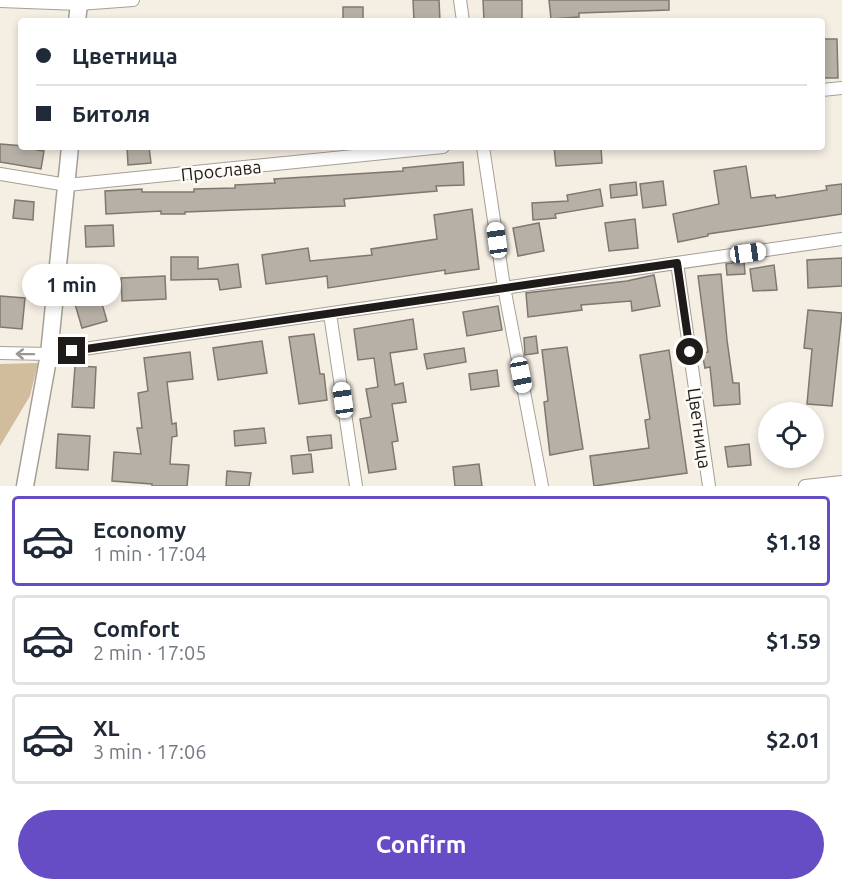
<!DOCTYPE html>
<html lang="en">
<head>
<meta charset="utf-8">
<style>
	body { margin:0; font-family:Ubuntu,sans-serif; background:#f2f2f3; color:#1f2937; height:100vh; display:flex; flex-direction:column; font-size:22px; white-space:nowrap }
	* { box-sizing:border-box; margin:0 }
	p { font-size:20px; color:#747a83 }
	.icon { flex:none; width:33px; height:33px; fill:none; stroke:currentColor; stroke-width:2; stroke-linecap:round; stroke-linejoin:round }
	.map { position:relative; height:486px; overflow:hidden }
	.panel { display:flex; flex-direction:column; background:#fff; flex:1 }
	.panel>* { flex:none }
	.hud { position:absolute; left:18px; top:18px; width:807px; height:132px; border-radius:6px; box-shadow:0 3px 9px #0003; display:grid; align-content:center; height:132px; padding:0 18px; background:#fff }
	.fabs { position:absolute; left:758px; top:402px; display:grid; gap:12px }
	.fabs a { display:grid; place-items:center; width:66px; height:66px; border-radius:50%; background:#fff; box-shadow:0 3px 9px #0003; font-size:30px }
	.end { position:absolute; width:27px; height:27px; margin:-14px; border:8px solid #1e1b18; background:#fff; box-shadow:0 0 0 3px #fff }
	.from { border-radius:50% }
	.bubble { position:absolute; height:42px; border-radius:21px; background:#fff; box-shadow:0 3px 9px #0003; font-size:20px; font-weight:600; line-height:42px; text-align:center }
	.car { position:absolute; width:18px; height:36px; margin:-18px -9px; border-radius:8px; box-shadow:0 0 4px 2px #0007; background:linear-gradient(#fff 24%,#345 0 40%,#fff 0 76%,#345 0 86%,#fff 0) }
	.hud b { display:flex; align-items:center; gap:21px; height:57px; font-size:22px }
	.hud b+b { border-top:2px solid #e0e1e3 }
	.hud i { width:15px; height:15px; background:#1f2937 }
	ul { padding:10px 0 0; list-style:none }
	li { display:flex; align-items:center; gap:18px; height:90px; margin:0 12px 9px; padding:0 6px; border:3px solid #e0e1e3; border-radius:6px }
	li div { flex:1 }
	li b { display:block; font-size:22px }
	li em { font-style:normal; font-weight:600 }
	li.on { border-color:#664cc5 }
	li>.icon { width:54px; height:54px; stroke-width:1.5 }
	.action { display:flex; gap:12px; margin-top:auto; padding:12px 18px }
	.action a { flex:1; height:69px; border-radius:36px; background:#664cc5; color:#fff; font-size:24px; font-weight:600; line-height:69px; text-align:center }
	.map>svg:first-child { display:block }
</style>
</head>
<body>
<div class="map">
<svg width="842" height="486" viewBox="0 0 842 486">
	<rect width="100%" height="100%" fill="#f5eee3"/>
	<path fill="#d1bc9c" d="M38,363l-8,33 -30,50v-82z"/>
	<path fill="#b7b0a6" stroke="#7f786f" stroke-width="1.5" d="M413,0h26l1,21h-26z
		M483,0h39v21h-38z
		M549,0h120v10l-90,3v4l-28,2z
		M343,7h20v14h-20z
		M822,39h15l1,39h-16z
		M0,144l37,3v3l7,1 -3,18 -41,-7z
		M127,147h22l2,16 -23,2z
		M554,147h47l1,16 -46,3z
		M463,162l1,23 -28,1 1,5 -93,8 1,7 -160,6v2h-24v-3l-55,3 -1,-23 37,-2v3h52v-3l41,-1v-3l40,-2 -1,-4 129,-8v-3z
		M746,166l5,32 24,-3 1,3 51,-8 -1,-4 16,-2v30l-134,20v2l-30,6 -5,-28 46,-10 -5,-33z
		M663,181l3,24 -23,3 -3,-24z
		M636,182l1,13 -26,3 -1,-13z
		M600,189l3,17 -48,8 1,4 -23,2 -1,-17 36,-2 -1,-6z
		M15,200l19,2 -1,18 -20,-2z
		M472,209l7,60 -34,5v-4l-117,18 -1,-12 -61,8 -4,-29 46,-7 2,13 62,-6 -1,-6 66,-10 -3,-24z
		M635,219l3,29 -29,3 -4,-28z
		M539,223l5,28 -26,5 -5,-28z
		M113,225l1,21 -28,1 -1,-21z
		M171,257h27v12l40,-5 3,23 -21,3 -2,-11 -47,1z
		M842,258v28l-34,2 -1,-28z
		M744,261l1,13 -18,1 -1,-11z
		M774,265l3,25 -24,1 -3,-22z
		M721,274l6,66 6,43h6l1,21 -26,2 -4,-39 -5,1 -3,-15 6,-1 -10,-76z
		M654,275l6,31 -28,5 -1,-10 -50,4 1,5 -54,7 -2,-24 101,-12z
		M165,276l1,23 -44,2 -1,-23z
		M0,296l25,2 -3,31 -22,-2z
		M100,297l7,24 -25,7 -7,-24z
		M498,306l4,24 -35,6 -4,-24z
		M808,310l34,3 -10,93 -25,-2 5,-55 -8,-1z
		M413,319l4,30 -27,4 5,32 8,-2 3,19 -14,2 6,37 -6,1 4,27 -27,4 -9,-54 11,-2 -5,-28 12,-2 -4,-29 -16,2 -4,-31z
		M314,334l6,40h4l3,26 -28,4 -10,-67z
		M536,336l2,17 -13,2 -1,-17z
		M262,341l5,32 -49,7 -5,-32z
		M567,347l16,102 -33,6 -6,-53 4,-1 -6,-51z
		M464,348l2,14 -39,7 -3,-15z
		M669,350l18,123 -93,13 -4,-30 59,-8 -4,-28 5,-1 -10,-64z
		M190,352l3,27 -26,3 5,42 4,-1 1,13 -5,1 -2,27 19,1 -2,21h-35v-2l-40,-3 2,-29 27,2 -4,-26h5l-4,-35 10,-2 -4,-33z
		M75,366l21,1 -2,41 -22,-1z
		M497,370l2,16 -28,4 -2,-16z
		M264,428l2,15 -31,3 -1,-15z
		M58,434l32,2 -2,34 -32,-2z
		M331,435l1,13 -23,3 -2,-14z
		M749,444l2,21 -23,2 -3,-20z
		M311,454l2,18 -20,2 -2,-18z
		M479,464l3,22h-27l-2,-19z
		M227,471l24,2 -2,13h-23z"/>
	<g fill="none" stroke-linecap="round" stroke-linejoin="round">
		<defs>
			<path id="street" d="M460,0l3,21
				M0,1l79,3 54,-4
				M822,90l20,-2
				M483,147l21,140 38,199
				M0,174l67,11 376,-38
				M677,263l32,223
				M330,314l26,172
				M0,353l49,1 793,-115
				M805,486l37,-4"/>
			<path id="secondary" d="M77,21l2,-17
				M25,486l24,-132 21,-207"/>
		</defs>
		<use href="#street" stroke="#a69f95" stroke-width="14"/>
		<use href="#secondary" stroke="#a69f95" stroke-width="19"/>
		<use href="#street" stroke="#fff" stroke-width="12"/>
		<use href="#secondary" stroke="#fff" stroke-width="16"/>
	</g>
	<defs><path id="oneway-shaft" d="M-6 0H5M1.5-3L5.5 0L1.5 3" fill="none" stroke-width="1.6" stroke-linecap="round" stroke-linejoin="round" transform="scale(1.5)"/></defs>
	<use stroke="#9a9897" href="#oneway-shaft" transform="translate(25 354) rotate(-179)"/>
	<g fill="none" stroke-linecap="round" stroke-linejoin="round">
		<path stroke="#1e1b18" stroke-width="8" d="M72,351l605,-88 13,89"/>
	</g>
	<g text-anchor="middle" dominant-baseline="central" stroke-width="5" stroke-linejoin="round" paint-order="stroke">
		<g font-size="18" fill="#1e1b18" stroke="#fffcf8">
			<text transform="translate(221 170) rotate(-6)">Прослава</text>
			<text transform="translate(700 428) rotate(82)">Цветница</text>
		</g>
	</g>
</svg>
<div class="fabs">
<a><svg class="icon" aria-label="locate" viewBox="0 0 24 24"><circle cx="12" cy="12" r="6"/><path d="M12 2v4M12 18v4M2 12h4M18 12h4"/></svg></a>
</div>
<i class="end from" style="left:690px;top:352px"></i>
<i class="end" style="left:72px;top:351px"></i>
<div class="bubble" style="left:22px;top:264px;width:99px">1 min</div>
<i class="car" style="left:497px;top:240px;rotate:352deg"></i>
<i class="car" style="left:748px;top:253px;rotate:82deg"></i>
<i class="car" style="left:521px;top:375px;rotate:169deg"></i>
<i class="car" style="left:343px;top:400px;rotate:352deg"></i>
<div class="hud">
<b><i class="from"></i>Цветница</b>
<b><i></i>Битоля</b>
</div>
</div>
<section class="panel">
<ul>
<li class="on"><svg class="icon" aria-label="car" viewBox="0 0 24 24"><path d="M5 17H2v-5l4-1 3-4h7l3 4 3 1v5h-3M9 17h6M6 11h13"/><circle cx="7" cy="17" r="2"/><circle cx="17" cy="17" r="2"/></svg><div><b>Economy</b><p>1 min · 17:04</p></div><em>$1.18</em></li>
<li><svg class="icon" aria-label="car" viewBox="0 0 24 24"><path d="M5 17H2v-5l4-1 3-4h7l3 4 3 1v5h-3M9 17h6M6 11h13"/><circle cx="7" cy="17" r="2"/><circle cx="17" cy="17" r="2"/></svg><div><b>Comfort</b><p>2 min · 17:05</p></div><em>$1.59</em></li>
<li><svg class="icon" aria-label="car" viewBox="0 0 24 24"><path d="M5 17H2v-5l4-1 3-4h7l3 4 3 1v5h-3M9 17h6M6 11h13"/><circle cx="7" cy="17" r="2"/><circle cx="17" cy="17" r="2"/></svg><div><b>XL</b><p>3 min · 17:06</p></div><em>$2.01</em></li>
</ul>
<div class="action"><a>Confirm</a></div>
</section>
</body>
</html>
